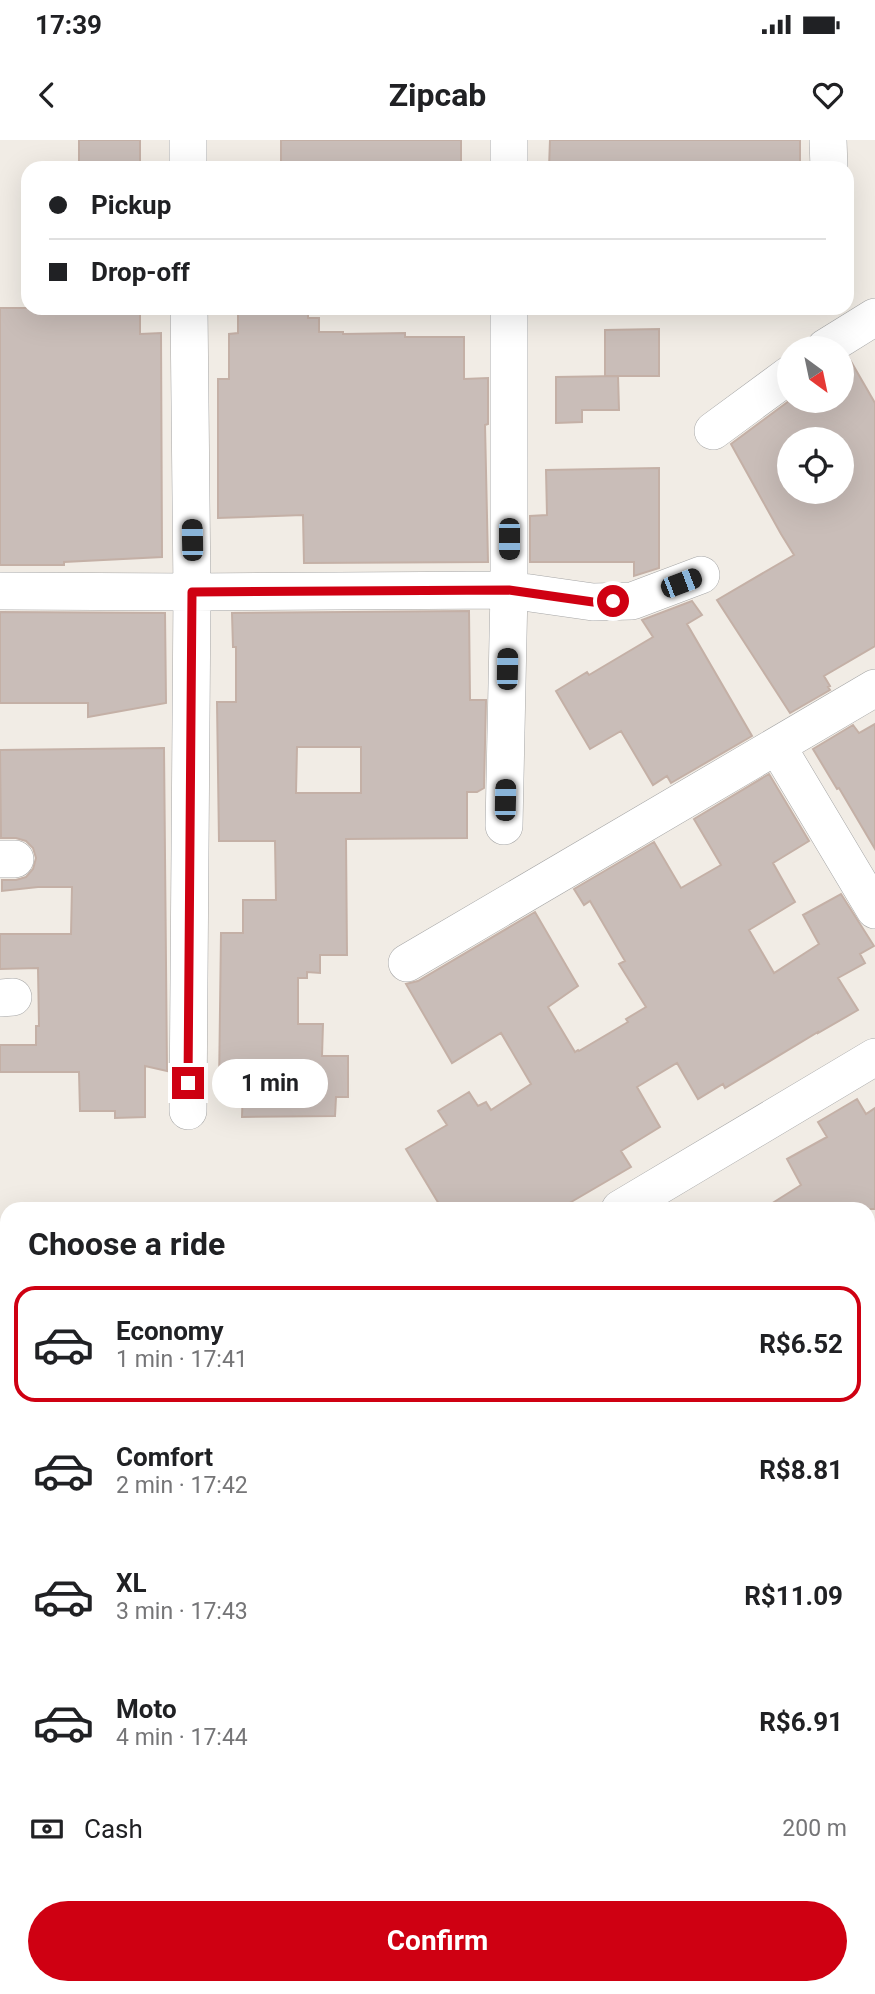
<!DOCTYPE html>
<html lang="en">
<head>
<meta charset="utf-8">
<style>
	body { margin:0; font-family:Roboto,sans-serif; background:#f2f2f2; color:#202124; height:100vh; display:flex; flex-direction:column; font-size:26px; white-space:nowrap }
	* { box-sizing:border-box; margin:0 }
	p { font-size:23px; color:#757577 }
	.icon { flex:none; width:38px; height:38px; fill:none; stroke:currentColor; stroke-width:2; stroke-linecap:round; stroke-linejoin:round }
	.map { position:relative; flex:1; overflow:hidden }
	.panel { position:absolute; left:0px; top:1062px; width:875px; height:793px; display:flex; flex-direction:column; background:#fff; border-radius:21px 21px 0 0; box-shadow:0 7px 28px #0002 }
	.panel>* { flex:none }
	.guide { position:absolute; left:21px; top:21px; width:833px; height:154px; border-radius:21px; box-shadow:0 7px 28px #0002; display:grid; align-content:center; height:154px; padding:0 28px; background:#fff }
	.needle { width:46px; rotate:147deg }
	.buttons { position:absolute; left:777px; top:196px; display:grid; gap:14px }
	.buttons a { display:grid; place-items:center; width:77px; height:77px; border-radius:50%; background:#fff; box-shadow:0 7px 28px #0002; font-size:35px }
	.end { position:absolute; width:32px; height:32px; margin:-16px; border:9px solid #cf0012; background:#fff; box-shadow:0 0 0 4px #fff }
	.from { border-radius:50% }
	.bubble { position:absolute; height:49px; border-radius:24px; background:#fff; box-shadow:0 7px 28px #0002; font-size:23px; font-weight:700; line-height:49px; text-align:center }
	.car { position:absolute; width:21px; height:42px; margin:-21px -10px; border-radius:9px; box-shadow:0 0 5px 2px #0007; background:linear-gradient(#222 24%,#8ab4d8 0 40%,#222 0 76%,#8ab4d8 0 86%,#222 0) }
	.guide b { display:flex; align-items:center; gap:24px; height:66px; font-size:26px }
	.guide b+b { border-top:2px solid #e0e0e0 }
	.guide i { width:18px; height:18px; background:#202124 }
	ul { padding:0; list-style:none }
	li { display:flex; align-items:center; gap:21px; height:116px; margin:0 14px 10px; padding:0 14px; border:4px solid transparent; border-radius:21px }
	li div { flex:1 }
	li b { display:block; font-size:26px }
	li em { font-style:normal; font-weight:700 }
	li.selected { border-color:#cf0012 }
	li>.icon { width:63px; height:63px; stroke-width:1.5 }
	h2 { padding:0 28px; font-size:32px; line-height:84px }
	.pay { display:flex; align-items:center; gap:18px; height:77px; padding:0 28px; font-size:26px }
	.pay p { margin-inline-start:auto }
	.action { display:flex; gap:14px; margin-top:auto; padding:14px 28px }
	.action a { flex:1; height:80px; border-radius:42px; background:#cf0012; color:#fff; font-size:28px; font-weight:700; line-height:80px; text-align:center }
	.status { display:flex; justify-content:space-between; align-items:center; height:49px; padding:0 35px; background:#fff; direction:ltr }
	.status svg { height:19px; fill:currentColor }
	header { display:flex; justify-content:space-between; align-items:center; height:91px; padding:0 28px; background:#fff; font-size:32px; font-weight:700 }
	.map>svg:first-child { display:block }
</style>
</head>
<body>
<div class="status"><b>17:39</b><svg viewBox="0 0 49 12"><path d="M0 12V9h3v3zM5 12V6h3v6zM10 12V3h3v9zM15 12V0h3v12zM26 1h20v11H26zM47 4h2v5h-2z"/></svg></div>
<header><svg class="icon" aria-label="back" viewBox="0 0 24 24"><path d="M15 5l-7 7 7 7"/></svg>Zipcab<svg class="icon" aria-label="heart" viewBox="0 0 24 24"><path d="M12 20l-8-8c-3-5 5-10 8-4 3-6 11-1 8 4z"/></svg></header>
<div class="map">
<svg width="875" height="1854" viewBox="0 0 875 1854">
	<rect width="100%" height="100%" fill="#f1ece5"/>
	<path fill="#c9bdb8" stroke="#c4b0a6" stroke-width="2" fill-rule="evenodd" d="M79,0h61v28h-61z
		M281,0h180v28h-180z
		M550,0h250v28h-251z
		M0,168h140v26l21,-1 1,224 -98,5v3h-64z
		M238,168h70v10h11v14h24v2l62,-1v4h59v42l24,-1v46l-3,1 3,137 -184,1 -1,-48 -85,3v-139h11v-45l9,-1z
		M659,189v47h-54v-46z
		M849,218l26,45v243l-51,30 6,10 -2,1 2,3 -40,23 -73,-113 77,-45 -13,-21 -50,-90 58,-43h53v-39zM789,299h53v53h-53z
		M618,236l1,34h-37v12l-26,1v-46z
		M659,328v100l-25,8v-14h-104v-46l17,-1 -1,-45z
		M692,461l10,14 -15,9 65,112 -81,47 -4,-7 -14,9 -32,-54 -31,18 -34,-58 31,-19 2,3 64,-38 -11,-17z
		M469,471l1,89h16l-2,88 -7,4h-10v46l-121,1 1,116h-27v18l-13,-1v6h-9v46h25l-1,32h26v41h-12l-1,19 -93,1 1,-33 -24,3 2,-154h22v-33h33l-1,-59h-56l-2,-139h19v-55h-3l-1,-34zM297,607h64v46h-65z
		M0,472l165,1 1,90 -78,14v-14h-88z
		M875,584v125l-36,-61 -2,1 -24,-40 40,-24 6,8z
		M164,608l3,323 -22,-5v51l-30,1v-7h-35l-1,-39h-79v-27h36v-19h3l-1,-58 -38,1v-35h71l1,-47h-34l-36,4v-11h14l10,-3 7,-8 3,-11 -3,-10 -7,-7 -10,-3h-15l-1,-88z
		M769,634l40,67 -36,22 22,39 -46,28 25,43 45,-29 -16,-29 38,-21 33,52 -14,8 5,9 -27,15 20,32 -40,23v-1l-93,56 -2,-4 -25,15 -21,-36 -40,24 23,40 -39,24 10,16 -72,42h-117l-36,-60 41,-24 -9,-14 31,-19 9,14 8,-4 5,8 40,-26 -30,-51 -49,30 -46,-79 12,-3 117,-69 43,74 -30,21 27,45 3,-2 1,1 49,-29 -2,-3 20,-12 -27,-43 6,-3 -35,-60 -6,4 -10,-16 80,-47 27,46 40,-23 -27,-46z
		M857,959l9,15 9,-6v101h-112l38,-24 -14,-26 40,-22 -9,-15z"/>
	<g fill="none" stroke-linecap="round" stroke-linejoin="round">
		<defs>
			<path id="street" d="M188,0v28
				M828,0l1,28
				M509,28v-28
				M825,208l50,-31
				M713,291l76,-56
				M0,451l192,1 317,-2 84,12 39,-1 69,-26
				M777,606l98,164
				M504,686l5,-236v-282
				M0,719h15
				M407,823l468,-275
				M0,858l13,-1
				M188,971l4,-519 -3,-284
				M620,1069l255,-152
				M0,1518l7,1
				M202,1854v-6"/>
		</defs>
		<use href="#street" stroke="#a6a6a6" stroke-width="38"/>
		<use href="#street" stroke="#fff" stroke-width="37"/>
	</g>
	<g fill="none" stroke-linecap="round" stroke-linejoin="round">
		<path stroke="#cf0012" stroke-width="9" d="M188,943l4,-491 317,-2 84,12 20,-1"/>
	</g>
</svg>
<div class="buttons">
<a><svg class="needle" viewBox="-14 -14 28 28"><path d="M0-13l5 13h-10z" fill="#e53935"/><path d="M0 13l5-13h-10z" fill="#757577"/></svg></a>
<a><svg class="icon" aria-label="locate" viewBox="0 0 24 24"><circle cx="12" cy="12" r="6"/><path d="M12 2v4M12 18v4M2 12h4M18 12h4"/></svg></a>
</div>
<i class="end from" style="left:613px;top:461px"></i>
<i class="end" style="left:188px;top:943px"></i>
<div class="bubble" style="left:212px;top:919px;width:116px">1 min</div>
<i class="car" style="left:509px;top:399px;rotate:180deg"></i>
<i class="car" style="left:192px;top:400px;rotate:359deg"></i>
<i class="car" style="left:681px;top:443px;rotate:69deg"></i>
<i class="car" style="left:507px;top:529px;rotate:1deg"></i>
<i class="car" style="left:505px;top:660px;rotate:1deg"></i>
<div class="guide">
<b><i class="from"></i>Pickup</b>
<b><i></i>Drop-off</b>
</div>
<section class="panel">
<h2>Choose a ride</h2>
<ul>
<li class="selected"><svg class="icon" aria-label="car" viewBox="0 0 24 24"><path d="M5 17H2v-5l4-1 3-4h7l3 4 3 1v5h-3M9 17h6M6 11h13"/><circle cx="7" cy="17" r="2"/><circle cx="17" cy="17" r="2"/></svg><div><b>Economy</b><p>1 min · 17:41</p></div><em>R$6.52</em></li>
<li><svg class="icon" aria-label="car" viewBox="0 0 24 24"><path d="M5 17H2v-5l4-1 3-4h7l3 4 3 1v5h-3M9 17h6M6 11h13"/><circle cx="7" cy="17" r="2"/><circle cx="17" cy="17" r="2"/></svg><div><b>Comfort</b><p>2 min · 17:42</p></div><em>R$8.81</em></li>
<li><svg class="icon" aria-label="car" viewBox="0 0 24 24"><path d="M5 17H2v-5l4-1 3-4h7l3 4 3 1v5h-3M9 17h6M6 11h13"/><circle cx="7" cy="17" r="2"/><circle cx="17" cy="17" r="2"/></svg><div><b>XL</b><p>3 min · 17:43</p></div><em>R$11.09</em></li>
<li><svg class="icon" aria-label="car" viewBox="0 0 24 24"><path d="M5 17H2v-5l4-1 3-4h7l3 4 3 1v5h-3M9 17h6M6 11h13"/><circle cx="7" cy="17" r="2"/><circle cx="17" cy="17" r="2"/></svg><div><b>Moto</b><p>4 min · 17:44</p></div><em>R$6.91</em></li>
</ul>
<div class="pay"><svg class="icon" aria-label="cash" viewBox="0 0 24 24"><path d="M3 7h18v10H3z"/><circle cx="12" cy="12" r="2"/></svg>Cash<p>200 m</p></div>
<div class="action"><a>Confirm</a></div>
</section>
</div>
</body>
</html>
